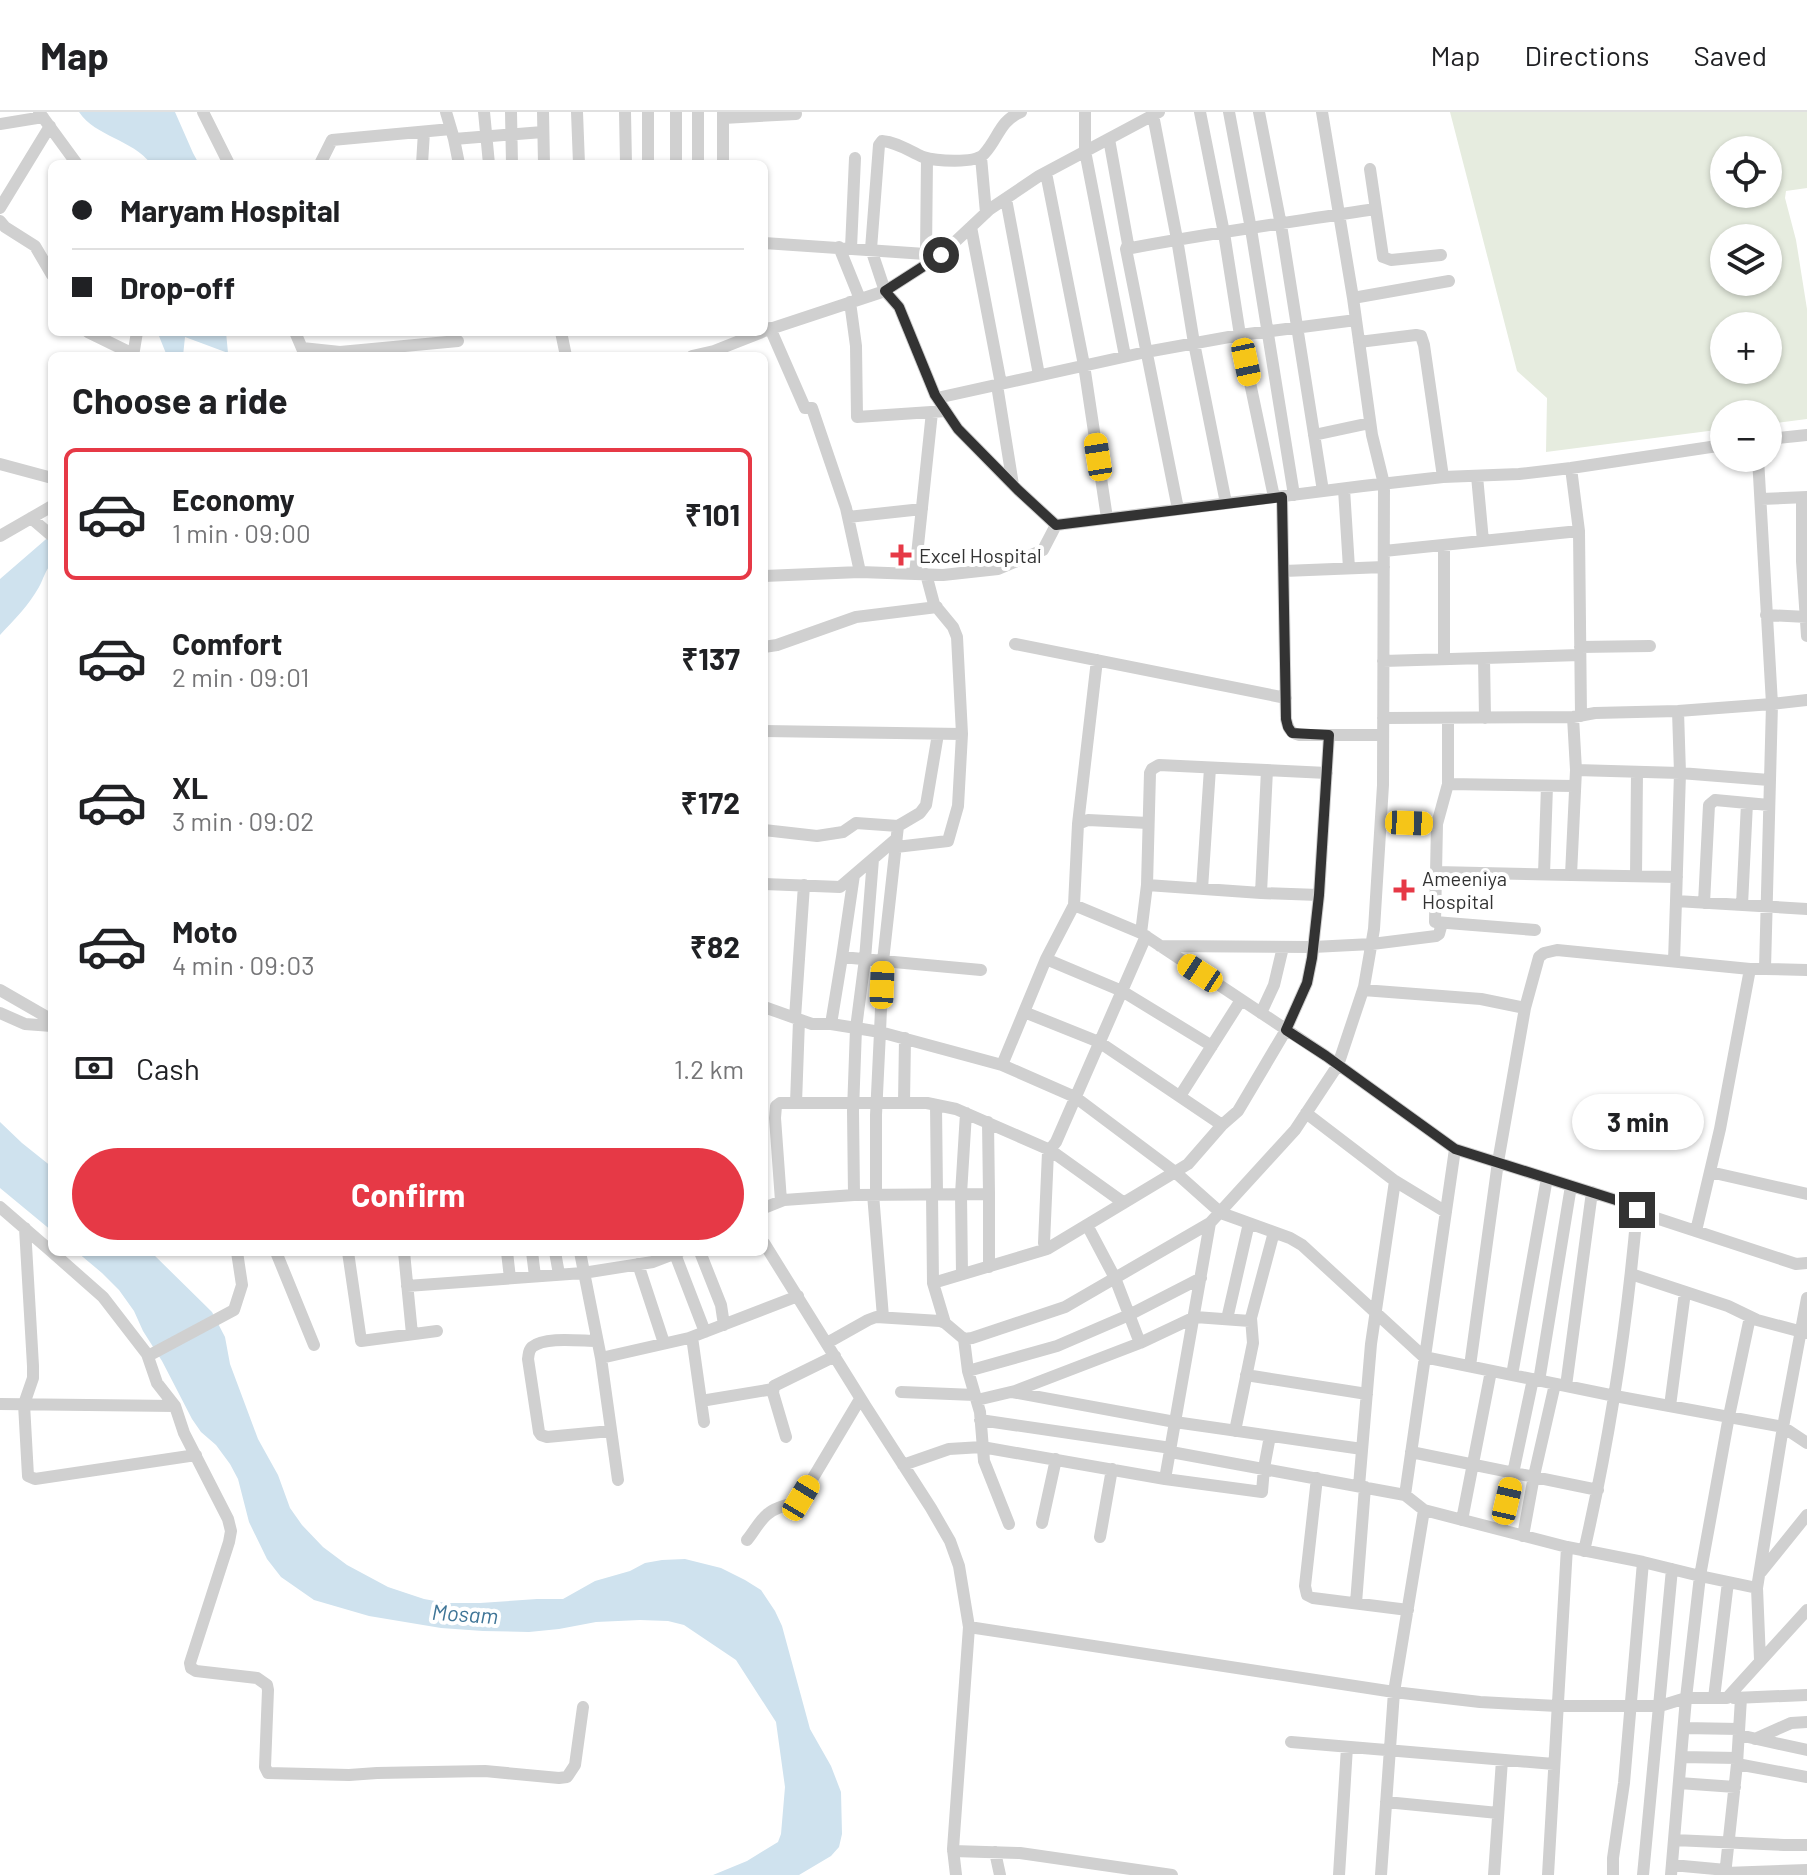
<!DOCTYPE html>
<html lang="en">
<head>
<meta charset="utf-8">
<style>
	body { margin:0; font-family:Barlow,sans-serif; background:#f6f6f6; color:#202124; height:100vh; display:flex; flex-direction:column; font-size:30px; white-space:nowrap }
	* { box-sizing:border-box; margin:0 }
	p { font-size:26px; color:#757577 }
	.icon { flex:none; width:44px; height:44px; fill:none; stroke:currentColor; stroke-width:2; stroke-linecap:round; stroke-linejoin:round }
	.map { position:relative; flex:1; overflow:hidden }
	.side { position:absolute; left:48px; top:240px; width:720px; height:904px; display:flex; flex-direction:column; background:#fff; border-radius:12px; box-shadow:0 2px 6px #0004 }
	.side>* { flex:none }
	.top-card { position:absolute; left:48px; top:48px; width:720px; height:176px; border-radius:12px; box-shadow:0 2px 6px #0004; display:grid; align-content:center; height:176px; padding:0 24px; background:#fff }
	.controls { position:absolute; left:1710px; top:24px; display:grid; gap:16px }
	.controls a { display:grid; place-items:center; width:72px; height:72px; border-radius:50%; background:#fff; box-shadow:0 2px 6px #0004; font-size:40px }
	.end { position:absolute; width:36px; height:36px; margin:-18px; border:10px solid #333; background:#fff; box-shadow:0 0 0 4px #fff }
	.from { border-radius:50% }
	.bubble { position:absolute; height:56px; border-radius:28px; background:#fff; box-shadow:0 2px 6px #0004; font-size:26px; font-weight:700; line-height:56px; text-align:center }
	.car { position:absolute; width:24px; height:48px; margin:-24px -12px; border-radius:10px; box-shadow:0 0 6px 2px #0007; background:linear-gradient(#f5c518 24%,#345 0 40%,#f5c518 0 76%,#345 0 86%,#f5c518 0) }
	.top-card b { display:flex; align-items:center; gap:28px; height:76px; font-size:30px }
	.top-card b+b { border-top:2px solid #e0e0e0 }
	.top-card i { width:20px; height:20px; background:#202124 }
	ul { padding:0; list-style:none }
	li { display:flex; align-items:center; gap:24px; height:132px; margin:0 16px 12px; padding:0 8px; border:4px solid transparent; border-radius:12px }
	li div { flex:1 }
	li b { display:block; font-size:30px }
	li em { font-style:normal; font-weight:700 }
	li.selected { border-color:#e63946 }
	li>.icon { width:72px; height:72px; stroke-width:1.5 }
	h2 { padding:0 24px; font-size:36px; line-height:96px }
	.pay { display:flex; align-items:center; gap:20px; height:88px; padding:0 24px; font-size:30px }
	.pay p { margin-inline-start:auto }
	.action { display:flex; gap:16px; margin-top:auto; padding:16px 24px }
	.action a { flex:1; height:92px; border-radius:48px; background:#e63946; color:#fff; font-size:32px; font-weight:700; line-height:92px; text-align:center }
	header { display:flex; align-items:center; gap:48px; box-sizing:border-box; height:112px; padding:0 40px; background:#fff; border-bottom:2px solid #e0e0e0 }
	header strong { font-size:38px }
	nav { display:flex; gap:44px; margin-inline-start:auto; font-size:28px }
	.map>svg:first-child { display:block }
</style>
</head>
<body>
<header>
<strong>Map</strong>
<nav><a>Map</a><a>Directions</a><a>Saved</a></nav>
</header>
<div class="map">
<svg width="1807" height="1763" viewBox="0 0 1807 1763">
	<rect width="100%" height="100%" fill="#fff"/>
	<path fill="#e6ecdf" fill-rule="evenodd" d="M1450,0h357v76l-21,3 -1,7 11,42 11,69v110l-39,5v-10h-44v15l-178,23 1,-54 -30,-27zM1724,38h44v44h-44zM1724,126h44v44h-44zM1724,214h44v44h-44z"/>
	<path fill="#cfe2ee" d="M79,0h96l18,41 6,11h-48c-19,-25 -55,-27 -72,-52z
		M160,220h66l2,21 -43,-16 -2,19h-16l-8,-20z
		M52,422v30c-7,6 -8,14 -13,23 -10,18 -25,33 -39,48v-56z
		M0,1010l22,21 30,24v64l-52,-43z
		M77,1140h74l61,60 13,25 5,27 28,75 20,36 12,33 12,17 21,22 24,18 41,22 36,12 22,4h34l57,-4h26l32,-18 35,-10 15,-8 17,-3 23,-1 36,9 24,12 16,10 14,21 7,15 28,103 21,37 10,26 1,42 -3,13 -8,9 -32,19h-86l34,-14 31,-19 3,-8 4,-47 -9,-65 -40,-62 -52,-35 -16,-4 -28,-1 -44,2 -37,7 -30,3 -46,-1 -42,-3 -72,-12 -55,-16 -33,-23 -14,-18 -18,-37 -11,-43 -8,-15 -14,-19 -15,-13 -9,-13 -30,-58 -19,-30 -9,-20 -15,-21 -17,-17z"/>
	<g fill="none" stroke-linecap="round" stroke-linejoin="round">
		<path stroke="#d0d0d0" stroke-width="12" d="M39,0l38,52
			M203,0l26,52
			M446,0l8,27 5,25
			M484,0l5,52
			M511,0l1,52
			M543,0l1,52
			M577,0l2,52
			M625,0l1,52
			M648,0v52
			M1021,0c-22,9 -22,26 -37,42 -9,10 -49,7 -61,3 -14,-6 -26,-15 -41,-16l-3,4 -8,104 14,42 56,-36 49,-46 49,-33 120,-64
			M1085,0v39l40,205
			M1200,0l24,121 16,102 34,162
			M1229,0l22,117 43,266
			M1259,0l22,113 42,266
			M1153,3l24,124 17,104 32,160
			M723,6l73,-4
			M0,12l43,-7
			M454,27l89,-7
			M1109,27l19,105 -2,5 52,260
			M981,45l5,56
			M320,52l12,-24 119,-11
			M422,52l2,-32
			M676,52v-52
			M698,52v-52
			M723,52v-52
			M1370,57l13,88 8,3 50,-5
			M1046,61l38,192 23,153
			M1006,87l33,176
			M0,96l50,-82
			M0,109l5,6 30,19 17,29
			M971,115l30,157
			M764,131l176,12
			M839,135l21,52
			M851,136l4,-90
			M1126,137c83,-16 166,-27 249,-40
			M926,142l1,-96
			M1353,186l96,-17
			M850,190l6,44 1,71 89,-6
			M770,216l35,80h7l34,100 14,64
			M764,219l121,-40 14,16 36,88 23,34 60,61 38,35 307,-39 80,-9 76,-3 52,-6 153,-23
			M88,220l45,22
			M295,220l9,21
			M561,220l5,24
			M1359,230l57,-7 5,1 3,9 19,132
			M302,236l38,4 118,-11
			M133,244l4,-24
			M692,244l22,-5 48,-19
			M997,273l16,100
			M937,286l209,-46 94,-17 116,-15
			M1314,323l56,-12
			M1768,327l39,-4
			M1758,346l14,246 35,-4
			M0,352l52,14
			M1571,356l8,63 2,185
			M1477,364l6,65
			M1344,377l5,79
			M1282,385l4,222c2,9 4,14 13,16h84
			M1802,386v63l5,75
			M1761,387l46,-2
			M848,405l74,-8
			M31,406l21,18
			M0,424l52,-30
			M1384,439l195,-20
			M1284,459l100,-4
			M915,462l17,-162
			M926,462l8,30 19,23 4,10 5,97
			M764,464l96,-4 83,3 55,-6 45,-19 13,-25
			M1766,503l41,2
			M1015,532l271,54
			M764,535l13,-2 79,-28 81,-10
			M1580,535l70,-1
			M1484,546l1,60
			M1444,547v-114
			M1383,549l197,-6
			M1678,599l2,62 -4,128 131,8
			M1383,606l190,-1 22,-4 83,-2 94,-7 -7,265 42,1
			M764,619l198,3 -4,72 -10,35 -52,6
			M1576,658l104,3 89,7
			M1448,672l126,2
			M1381,710l56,2 -2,98 100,8
			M1078,712l19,-164
			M1437,712l11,-40v-66
			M898,714l22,-13 6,-8 12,-71
			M764,718l53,6 26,-4 13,-9 42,3 -15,135 98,9
			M873,747l-8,100 -9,69 24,4 -4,83v79
			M1436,760l135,3 5,-105 -3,-53
			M1544,762l3,-88
			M1571,763l106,2
			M1636,764l1,-104
			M764,772l76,3 56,-48
			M1147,773l114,8 58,2
			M1202,777l8,-121
			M1261,781l6,-123
			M1704,791l5,-98 6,-5 54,5
			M1074,793l4,-81 10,-4 60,3
			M1742,793l5,-102
			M1141,821l6,-48 3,-112 2,-4 7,-4 168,8
			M1146,824l-90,206 -8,10 -4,91 3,6 128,-77 -100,-75 -73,-32 44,-106 28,-54 67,28 185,123 129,93 161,51 37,17 143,47 11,-1
			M1160,834l153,1 59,-3 64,-8 3,-2 3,-11
			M842,845l12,-82
			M1046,847l76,32 90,55
			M1674,849l2,-60
			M0,878l52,30
			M1363,878l118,9 44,9 -27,154 -28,204
			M764,895l48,17h19
			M1525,896l14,-51 5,-4 13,-3 193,19
			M1024,900l75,30 123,83 -34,39 -13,8 46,41 69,25 12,7 122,112 191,39 168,31 24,16
			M0,901l25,11 27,2
			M1261,901l13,-28 9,-38
			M795,906l9,-133
			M1180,984l61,-96
			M796,991l3,-83
			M904,991l1,-65
			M936,993l1,89
			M1306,1001l89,68 51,31
			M988,1010l1,72 -135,1 -1,-84 3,-83 -25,-4 11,-67 41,4 -3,71 122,33
			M1222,1013l16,-14 48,-81 21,-47 5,-25 7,-63 10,-160
			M1455,1037l-50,346 19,15 143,37 76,15 57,14 29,-160 21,-99
			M1710,1060l97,22
			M873,1082l10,123
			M932,1082l1,89
			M989,1082v73
			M781,1089l-6,-83 1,-12 4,-3h147l29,6 94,41 74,53
			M0,1095l52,45
			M764,1096l20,-8 70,-5
			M1087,1113l28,53 25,65
			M25,1116l8,138v12l-9,26 4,72 7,3 161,-24
			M1696,1119l24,-102 30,-160h15
			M764,1131l102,164 65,101 19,33 9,25 10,61 -16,222 3,26
			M52,1140l51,45 44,57 10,29 18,23 9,27 44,86 3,12 -2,11 -39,121 1,5 5,3 61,7 10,7 1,5 -3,77 3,6 81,2 28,-2 108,-2 74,7 8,-1 8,-12 8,-58
			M276,1140l38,93
			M348,1140l13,89 76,-10
			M404,1140l8,82
			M507,1140l3,26
			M532,1140l3,24
			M555,1140l4,22
			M580,1140l21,106 17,122
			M700,1140l21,53 3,20
			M675,1142l30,78
			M638,1152l26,79
			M962,1162l-1,-80 5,-81
			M1631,1162l97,32 29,14 49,13
			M407,1174l176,-13 70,-11 26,-10
			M1227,1207l22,-96
			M945,1211l-12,-40 114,-34
			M692,1225l12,85
			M964,1227l8,-1 93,-31 145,-84 85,-93 43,-65 26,-78 10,-58 9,-144 1,-301 -12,-49 -19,-137 -31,-186
			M597,1229c-16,0 -52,-5 -65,6 -4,4 -3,7 -4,12l11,73 2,3 6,2 64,-6
			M827,1231l41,-23 8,-3 64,4 5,2 19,16 4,32 12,41 4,49 25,63
			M148,1244l86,-46 8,-25 -5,-33
			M601,1246l88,-20 109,-42
			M968,1259l89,-25 72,-31 72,-37
			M1246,1263l121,19
			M1512,1263l35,-197
			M1539,1269l32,-195
			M1566,1274l26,-194
			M901,1280l74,3
			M1012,1280l163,30 187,27
			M977,1288l38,-9 125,-48 55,-26 55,4
			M701,1289l72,-12
			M0,1292l175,2
			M1670,1294l15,-114
			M980,1308l191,28
			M1235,1319l18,-88 -2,-25 23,-86
			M786,1325l-13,-44 1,-7 61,-30
			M1171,1340l234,43
			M1411,1340l187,38
			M903,1353l46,-16 33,-2 183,32 97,13 2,-24 6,-32
			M1317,1366l-12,108 2,9 6,3 95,12
			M1165,1367l45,-256
			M1359,1374l12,-142 24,-163
			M1462,1408l29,-149
			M1042,1411l14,-64
			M1501,1418l32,-151
			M1523,1424l11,-60 21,-92
			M1100,1425l12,-68
			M747,1428c7,-8 13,-21 22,-27 10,-8 23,-7 32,-15l59,-99
			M1584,1439c26,-113 43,-226 53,-341
			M1761,1460l46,-57
			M1356,1491l9,-116
			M969,1515l425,65 86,10 77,4h103l26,-8h41l80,-88
			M1760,1548l-3,-72 26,-161 24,-129
			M1714,1586l14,-116
			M1734,1586l73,-3
			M1684,1616l55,1
			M1739,1623l68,15
			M1755,1627l36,-16 16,-1
			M1291,1630l263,22
			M1681,1645l56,1
			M1737,1652l70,13
			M1679,1671l56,4
			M1386,1690l112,11
			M1674,1728l110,5h23
			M953,1739l67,2 152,22
			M995,1740l5,23
			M1672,1753l54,5
			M1725,1761l82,-3
			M1339,1763l8,-128
			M1381,1763l13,-183 30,-182
			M1494,1763l8,-115
			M1548,1763l19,-328
			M1613,1763v-17l11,-75 19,-221
			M1643,1763l29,-306
			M1671,1763l15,-177 14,-122 57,12
			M1725,1763l12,-111 4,-66"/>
	</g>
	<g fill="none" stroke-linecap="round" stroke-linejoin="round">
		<path stroke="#333" stroke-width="10" d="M941,143l-56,36 14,16 36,88 23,34 60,61 38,35 226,-28 4,222 2,8 4,6 37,2 -10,160 -7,63 -5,25 -21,47 40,26 129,93 161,51 21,10"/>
	</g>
	<g fill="#e63946" stroke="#fff" stroke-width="3">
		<path d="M897 431h8v8h8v8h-8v8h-8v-8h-8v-8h8z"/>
		<path d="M1400 766h8v8h8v8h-8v8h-8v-8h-8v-8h8z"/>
	</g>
	<g text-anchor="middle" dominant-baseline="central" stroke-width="8" stroke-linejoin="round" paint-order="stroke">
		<g font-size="20" fill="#333" stroke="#fff" text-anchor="start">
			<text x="919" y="443">Excel Hospital</text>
			<text x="1422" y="766">Ameeniya<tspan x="1422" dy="23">Hospital</tspan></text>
		</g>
		<g font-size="22" font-style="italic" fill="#3f7597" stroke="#fff">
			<text transform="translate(465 1501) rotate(4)">Mosam</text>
		</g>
	</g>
</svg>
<div class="controls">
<a><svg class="icon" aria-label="locate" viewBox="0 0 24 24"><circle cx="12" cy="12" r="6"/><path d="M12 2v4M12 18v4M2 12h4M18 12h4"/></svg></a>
<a><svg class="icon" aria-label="layers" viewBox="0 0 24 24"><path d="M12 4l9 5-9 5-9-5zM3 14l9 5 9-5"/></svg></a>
<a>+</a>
<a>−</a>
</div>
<i class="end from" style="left:941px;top:143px"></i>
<i class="end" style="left:1637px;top:1098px"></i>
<div class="bubble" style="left:1572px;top:982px;width:132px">3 min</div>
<i class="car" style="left:1246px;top:250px;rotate:168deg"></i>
<i class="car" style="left:1098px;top:345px;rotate:351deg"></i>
<i class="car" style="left:1409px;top:711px;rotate:92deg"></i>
<i class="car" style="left:1200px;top:861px;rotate:303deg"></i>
<i class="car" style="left:882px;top:873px;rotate:2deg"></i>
<i class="car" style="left:801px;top:1386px;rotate:31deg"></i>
<i class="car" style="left:1507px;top:1389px;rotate:13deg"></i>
<div class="top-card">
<b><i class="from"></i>Maryam Hospital</b>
<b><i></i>Drop-off</b>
</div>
<section class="side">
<h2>Choose a ride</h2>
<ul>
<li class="selected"><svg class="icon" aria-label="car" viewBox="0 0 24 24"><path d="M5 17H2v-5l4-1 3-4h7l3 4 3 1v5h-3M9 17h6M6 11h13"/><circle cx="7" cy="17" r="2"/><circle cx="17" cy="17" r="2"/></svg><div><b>Economy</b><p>1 min · 09:00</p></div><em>₹101</em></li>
<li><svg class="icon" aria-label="car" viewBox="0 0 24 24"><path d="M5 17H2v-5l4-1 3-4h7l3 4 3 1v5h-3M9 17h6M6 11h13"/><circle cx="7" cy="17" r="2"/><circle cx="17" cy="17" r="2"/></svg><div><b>Comfort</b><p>2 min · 09:01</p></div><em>₹137</em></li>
<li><svg class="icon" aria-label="car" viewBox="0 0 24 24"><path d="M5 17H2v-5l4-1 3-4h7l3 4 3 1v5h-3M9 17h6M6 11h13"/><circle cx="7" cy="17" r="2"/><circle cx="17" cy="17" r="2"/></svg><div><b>XL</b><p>3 min · 09:02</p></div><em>₹172</em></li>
<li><svg class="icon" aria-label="car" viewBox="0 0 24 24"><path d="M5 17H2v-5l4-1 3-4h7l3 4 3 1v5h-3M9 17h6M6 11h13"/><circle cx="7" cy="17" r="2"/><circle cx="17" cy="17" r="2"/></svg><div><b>Moto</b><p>4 min · 09:03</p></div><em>₹82</em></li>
</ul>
<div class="pay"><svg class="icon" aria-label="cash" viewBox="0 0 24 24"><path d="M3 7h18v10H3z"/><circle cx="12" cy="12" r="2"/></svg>Cash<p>1.2 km</p></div>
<div class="action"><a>Confirm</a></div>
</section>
</div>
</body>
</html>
